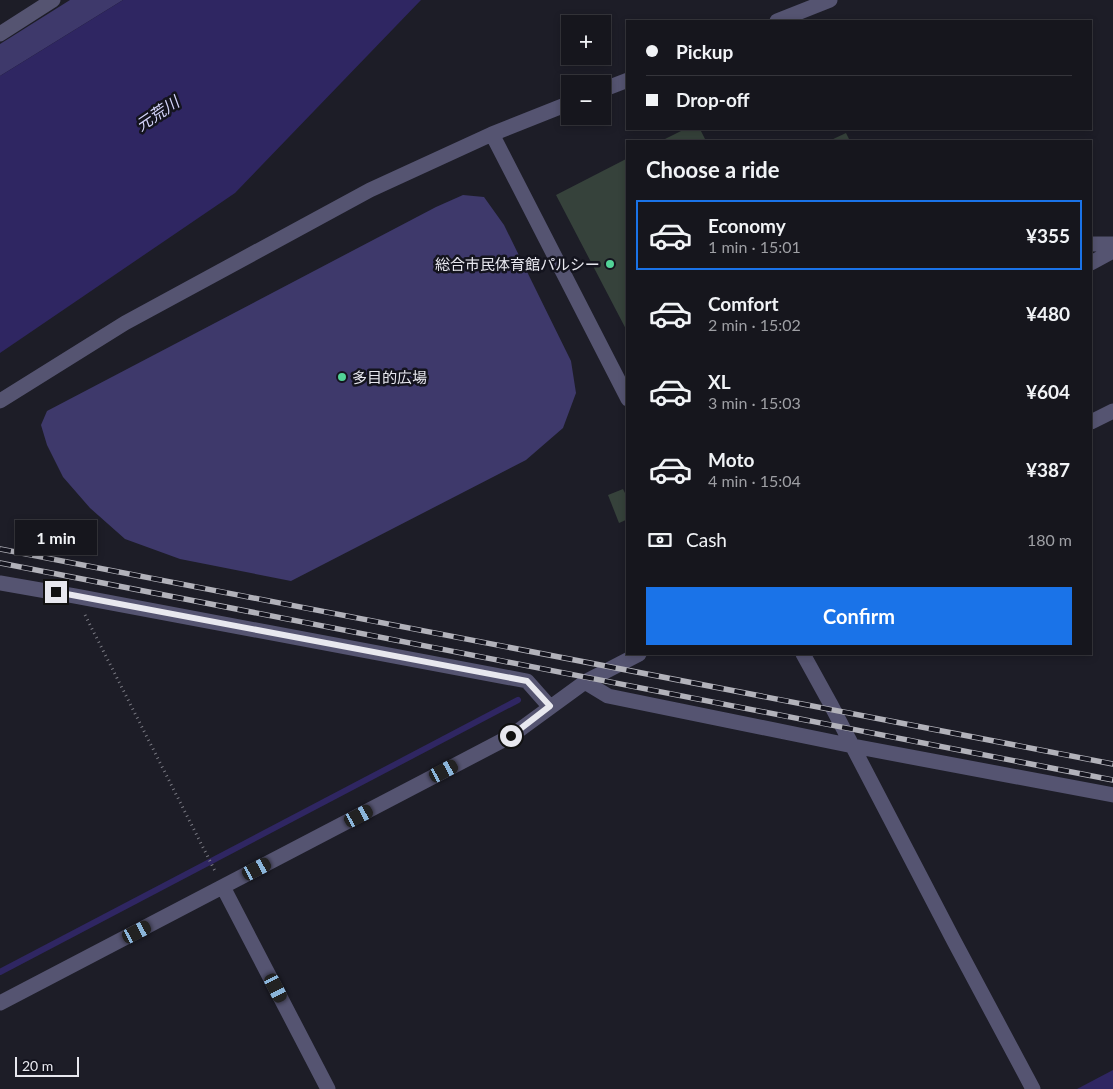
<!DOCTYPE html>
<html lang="en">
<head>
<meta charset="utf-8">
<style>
	body { margin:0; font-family:Lato,"Noto Sans JP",sans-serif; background:#23232a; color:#f1f3f6; height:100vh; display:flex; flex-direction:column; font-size:19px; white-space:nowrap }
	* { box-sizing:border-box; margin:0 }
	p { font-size:16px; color:#9e9fa4 }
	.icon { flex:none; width:28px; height:28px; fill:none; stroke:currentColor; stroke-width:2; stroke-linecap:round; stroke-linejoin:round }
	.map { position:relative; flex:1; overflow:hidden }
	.details { position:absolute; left:626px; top:140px; width:466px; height:515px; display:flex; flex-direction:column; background:#16161d; border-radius:0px; box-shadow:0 2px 8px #0003,0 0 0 1px #35353b }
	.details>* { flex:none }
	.hud { position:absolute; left:626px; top:20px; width:466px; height:110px; border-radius:0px; box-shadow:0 2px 8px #0003,0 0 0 1px #35353b; display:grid; align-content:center; height:110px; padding:0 20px; background:#16161d }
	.buttons { position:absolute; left:561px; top:15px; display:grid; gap:10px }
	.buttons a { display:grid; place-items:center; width:50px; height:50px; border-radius:0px; background:#16161d; box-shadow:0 2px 8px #0003,0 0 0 1px #35353b; font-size:25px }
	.scale { position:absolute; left:15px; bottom:12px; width:64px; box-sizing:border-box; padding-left:5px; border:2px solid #e8e8ef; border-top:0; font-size:14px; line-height:18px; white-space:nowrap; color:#e8e8ef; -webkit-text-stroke:4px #14141e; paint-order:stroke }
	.end { position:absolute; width:22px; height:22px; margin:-11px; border:6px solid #e8e8ef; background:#111; box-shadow:0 0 0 2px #111 }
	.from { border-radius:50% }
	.bubble { position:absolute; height:35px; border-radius:0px; background:#16161d; box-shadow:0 2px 8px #0003,0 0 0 1px #35353b; font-size:16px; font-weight:700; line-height:35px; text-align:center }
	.car { position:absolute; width:15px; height:30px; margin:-15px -8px; border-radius:6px; box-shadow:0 0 4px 1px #0007; background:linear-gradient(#222 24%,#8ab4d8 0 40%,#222 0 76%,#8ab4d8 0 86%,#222 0) }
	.hud b { display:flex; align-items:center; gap:18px; height:48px; font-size:19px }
	.hud b+b { border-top:1px solid #35353b }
	.hud i { width:12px; height:12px; background:#f1f3f6 }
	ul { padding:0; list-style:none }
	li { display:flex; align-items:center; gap:15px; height:70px; margin:0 10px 8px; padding:0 10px; border:2px solid transparent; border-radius:0px }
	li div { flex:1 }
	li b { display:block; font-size:19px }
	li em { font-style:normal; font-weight:700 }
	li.current { border-color:#1a73e8 }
	li>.icon { width:45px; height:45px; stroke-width:1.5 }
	h2 { padding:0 20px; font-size:22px; line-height:60px }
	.pay { display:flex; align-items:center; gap:12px; height:55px; padding:0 20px; font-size:19px }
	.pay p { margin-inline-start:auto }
	.primary-button { display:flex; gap:10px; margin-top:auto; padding:10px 20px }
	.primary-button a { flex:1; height:58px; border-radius:0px; background:#1a73e8; color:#fff; font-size:20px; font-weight:700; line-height:58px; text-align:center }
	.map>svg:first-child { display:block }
</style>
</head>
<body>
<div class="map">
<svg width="1113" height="1089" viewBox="0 0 1113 1089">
	<rect width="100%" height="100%" fill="#1d1d27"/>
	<path fill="#3e396b" d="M70,0h53l-123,76v-32z
		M463,195l21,2 20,28 67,136 5,32 -13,35 -37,32 -235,121 -111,-22 -55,-20 -35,-31 -27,-31 -16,-32 -6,-20 6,-14 389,-204z"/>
	<path fill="#2f2662" d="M123,0h298l-186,193 -235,160v-277z
		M1113,1070v19h-36z"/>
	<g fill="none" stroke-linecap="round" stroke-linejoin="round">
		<path stroke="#2f2662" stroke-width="6" d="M0,972l518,-272"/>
	</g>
	<path fill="#36423b" d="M685,129h15l6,12h-45z
		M846,133l4,8h-21z
		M628,158v175l-72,-138z
		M623,489l2,4 3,-1v27l-9,4 -11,-28z"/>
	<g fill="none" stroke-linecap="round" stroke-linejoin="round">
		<path stroke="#7c7c85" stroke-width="3" stroke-dasharray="1 4" stroke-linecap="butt" d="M85,615l130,256"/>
		<path stroke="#555471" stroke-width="15" d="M777,21l53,-21
			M0,34l53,-34
			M602,90l26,-10
			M492,134l136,265
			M1091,244h22
			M1091,263l22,-12
			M0,401l125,-78 245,-133 122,-56 78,-31
			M1091,422l22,-11
			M0,583l75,13 452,85 23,26
			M803,654l27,49 124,238 79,148
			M585,682l23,14 245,50 260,49
			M223,887l105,202
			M0,1003l511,-267 74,-54 54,-28"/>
		<defs>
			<path id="rail" d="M0,549l1113,215
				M0,563l1113,217"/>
		</defs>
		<use href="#rail" stroke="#b2b2ba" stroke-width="5.5"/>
		<use href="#rail" stroke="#14141e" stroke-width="4" stroke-dasharray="11" stroke-linecap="butt"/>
	</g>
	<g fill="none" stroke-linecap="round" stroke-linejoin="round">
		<path stroke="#e8e8ef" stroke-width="6" d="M56,592l471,89 23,25 -39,30"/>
	</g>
	<g fill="#52d397" stroke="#14141e" stroke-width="2">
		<circle cx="610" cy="264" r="5"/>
		<circle cx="342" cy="377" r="5"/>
	</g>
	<g text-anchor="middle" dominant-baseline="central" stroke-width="5" stroke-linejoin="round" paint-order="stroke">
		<g font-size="15" fill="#e8e8ef" stroke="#14141e" text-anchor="end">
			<text x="600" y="264">総合市民体育館パルシー</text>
			<text x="352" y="377" text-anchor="start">多目的広場</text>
		</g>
		<g font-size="16" font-style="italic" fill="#d5d5fb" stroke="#14141e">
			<text transform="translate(157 113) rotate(-34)">元荒川</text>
		</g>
	</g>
</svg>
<div class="buttons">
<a>+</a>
<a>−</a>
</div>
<div class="scale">20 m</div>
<i class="end from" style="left:511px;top:736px"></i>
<i class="end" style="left:56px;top:592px"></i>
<div class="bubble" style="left:15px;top:520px;width:82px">1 min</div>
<i class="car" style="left:444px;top:771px;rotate:62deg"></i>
<i class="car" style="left:359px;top:816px;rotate:62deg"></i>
<i class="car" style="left:257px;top:869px;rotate:62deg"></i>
<i class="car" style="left:137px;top:932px;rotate:63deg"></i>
<i class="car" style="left:276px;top:988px;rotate:153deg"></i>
<div class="hud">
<b><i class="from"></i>Pickup</b>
<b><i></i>Drop-off</b>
</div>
<section class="details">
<h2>Choose a ride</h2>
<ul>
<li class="current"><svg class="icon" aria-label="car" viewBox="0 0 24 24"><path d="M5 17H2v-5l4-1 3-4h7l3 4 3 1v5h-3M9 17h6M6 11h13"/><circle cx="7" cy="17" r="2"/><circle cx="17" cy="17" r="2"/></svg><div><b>Economy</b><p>1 min · 15:01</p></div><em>¥355</em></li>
<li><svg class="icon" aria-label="car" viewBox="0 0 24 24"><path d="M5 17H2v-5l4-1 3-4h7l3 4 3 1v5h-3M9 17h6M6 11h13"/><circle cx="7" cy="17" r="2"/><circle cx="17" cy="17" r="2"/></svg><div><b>Comfort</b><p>2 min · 15:02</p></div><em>¥480</em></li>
<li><svg class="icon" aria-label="car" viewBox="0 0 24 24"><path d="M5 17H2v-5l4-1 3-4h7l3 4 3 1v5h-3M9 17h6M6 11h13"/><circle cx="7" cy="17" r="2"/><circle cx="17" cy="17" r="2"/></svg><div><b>XL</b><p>3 min · 15:03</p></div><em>¥604</em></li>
<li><svg class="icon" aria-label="car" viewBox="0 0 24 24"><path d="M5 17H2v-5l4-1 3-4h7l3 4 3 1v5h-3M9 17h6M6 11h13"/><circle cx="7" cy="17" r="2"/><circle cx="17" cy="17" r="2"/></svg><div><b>Moto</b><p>4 min · 15:04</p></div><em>¥387</em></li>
</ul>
<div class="pay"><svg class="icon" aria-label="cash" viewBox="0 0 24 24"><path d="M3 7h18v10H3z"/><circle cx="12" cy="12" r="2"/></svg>Cash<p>180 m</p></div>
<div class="primary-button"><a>Confirm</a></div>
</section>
</div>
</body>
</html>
